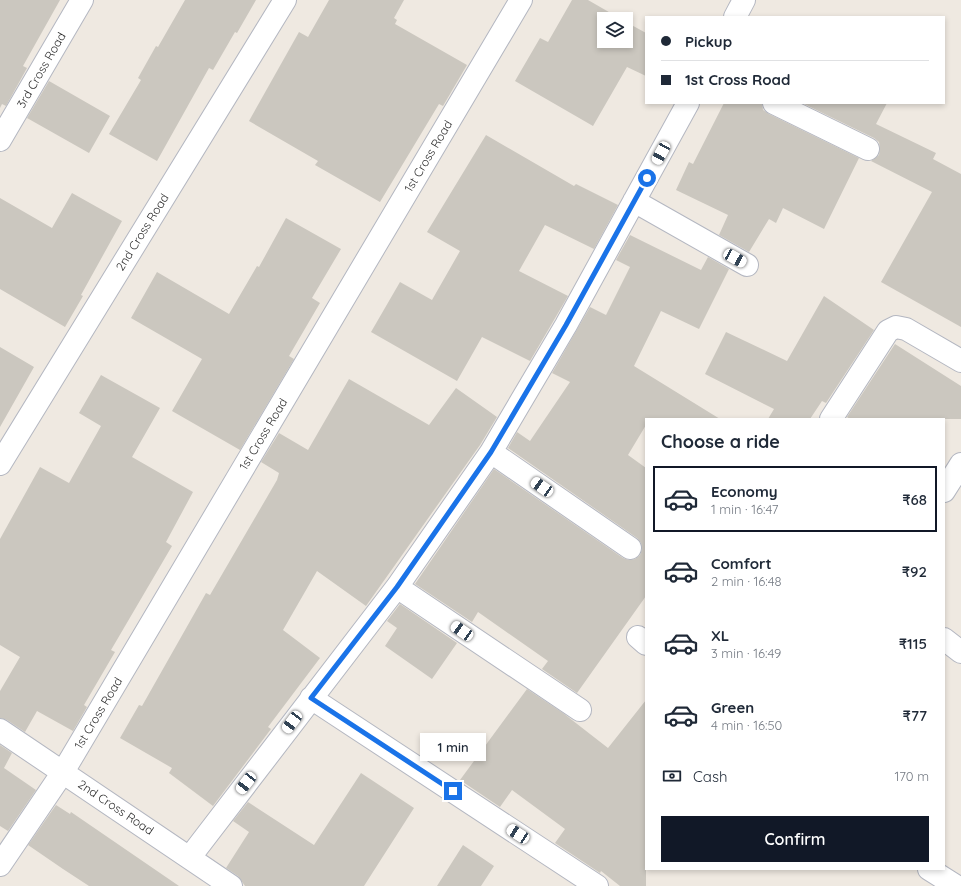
<!DOCTYPE html>
<html lang="en">
<head>
<meta charset="utf-8">
<style>
	body { margin:0; font-family:Quicksand,sans-serif; background:#f6f6f7; color:#1f2937; height:100vh; display:flex; flex-direction:column; font-size:15px; white-space:nowrap }
	* { box-sizing:border-box; margin:0 }
	p { font-size:13px; color:#747a83 }
	.icon { flex:none; width:22px; height:22px; fill:none; stroke:currentColor; stroke-width:2; stroke-linecap:round; stroke-linejoin:round }
	.map { position:relative; flex:1; overflow:hidden }
	.panel { position:absolute; left:645px; top:418px; width:300px; height:452px; display:flex; flex-direction:column; background:#fff; border-radius:0px; box-shadow:0 2px 6px #0003 }
	.panel>* { flex:none }
	.top-card { position:absolute; left:645px; top:16px; width:300px; height:88px; border-radius:0px; box-shadow:0 2px 6px #0003; display:grid; align-content:center; height:88px; padding:0 16px; background:#fff }
	.fabs { position:absolute; left:597px; top:12px; display:grid; gap:8px }
	.fabs a { display:grid; place-items:center; width:36px; height:36px; border-radius:0px; background:#fff; box-shadow:0 2px 6px #0003; font-size:20px }
	.end { position:absolute; width:18px; height:18px; margin:-9px; border:5px solid #1a73e8; background:#fff; box-shadow:0 0 0 2px #fff }
	.from { border-radius:50% }
	.bubble { position:absolute; height:28px; border-radius:0px; background:#fff; box-shadow:0 2px 6px #0003; font-size:13px; font-weight:600; line-height:28px; text-align:center }
	.car { position:absolute; width:12px; height:24px; margin:-12px -6px; border-radius:5px; box-shadow:0 0 3px 1px #0007; background:linear-gradient(#fff 24%,#345 0 40%,#fff 0 76%,#345 0 86%,#fff 0) }
	.top-card b { display:flex; align-items:center; gap:14px; height:38px; font-size:15px }
	.top-card b+b { border-top:1px solid #e0e1e3 }
	.top-card i { width:10px; height:10px; background:#1f2937 }
	ul { padding:0; list-style:none }
	li { display:flex; align-items:center; gap:12px; height:66px; margin:0 8px 6px; padding:0 8px; border:2px solid transparent; border-radius:0px }
	li div { flex:1 }
	li b { display:block; font-size:15px }
	li em { font-style:normal; font-weight:600 }
	li.on { border-color:#111827 }
	li>.icon { width:36px; height:36px; stroke-width:1.5 }
	h2 { padding:0 16px; font-size:18px; line-height:48px }
	.pay { display:flex; align-items:center; gap:10px; height:44px; padding:0 16px; font-size:15px }
	.pay p { margin-inline-start:auto }
	.button { display:flex; gap:8px; margin-top:auto; padding:8px 16px }
	.button a { flex:1; height:46px; border-radius:0px; background:#111827; color:#fff; font-size:16px; font-weight:600; line-height:46px; text-align:center }
	.map>svg:first-child { display:block }
</style>
</head>
<body>
<div class="map">
<svg width="961" height="886" viewBox="0 0 961 886">
	<rect width="100%" height="100%" fill="#efe9e1"/>
	<path fill="#cbc7bf" d="M0,0h60l-37,66 4,2 -21,38 -4,-2 -2,4z
		M185,0h71l-19,33 -2,-1 -22,38 -4,-2 -52,93 -48,-27 32,-54 -3,-2 18,-32 2,1z
		M329,0h75l-10,18 3,2 -2,4 72,41 -24,41 -4,-2 -59,98 -65,-37 3,-4 -69,-40 50,-89 9,5z
		M572,0h16l33,19h-17v22h22v-19l20,11v43l-19,-9 -34,59 -78,-45 25,-43 8,4z
		M49,81l61,35 -21,37 -62,-35z
		M724,103h38l1,7 6,4 90,44 -35,71 -41,-21 -7,15 -7,-4 -20,33 -30,-17 9,-20 -52,-25 13,-28 4,2z
		M802,103h85l-11,21 60,29 -3,6 28,15v153l-80,-45 51,-90 -61,-31 8,-6 1,-6 -1,-7 -5,-4z
		M486,135l88,51 2,-2 42,21 -24,44 -49,-24 -26,46 49,25 -38,65 -48,-24 -25,44 -86,-49 29,-50 32,18 28,-49 -33,-19z
		M72,193l50,28 -41,74 2,1 -18,31 -65,-38v-91l52,30z
		M286,218l55,31 -29,49 8,5 -31,53 5,3 -54,91 -68,-39 30,-52 -71,-41 26,-46 72,42 28,-48 2,1z
		M630,235l71,35 7,-13 21,12 -30,60 -38,-18 -27,55 86,53h-74v6l-18,30 18,13v128l-69,97 -35,-24 6,-8 -70,-49 -6,10 -57,-38 79,-115 129,89 6,2 6,-1 5,-4 2,-6 -1,-6 -4,-5 -129,-90 9,-16 13,9 40,-59 -18,-9 38,-66 16,8 24,-48 -14,-7z
		M824,296l50,34 -48,73 -4,-2 -12,18h-42l6,-10 -69,-35 21,-42 61,29z
		M895,344l66,42v33h-111l-3,-2z
		M0,347l34,20 -34,60z
		M101,375l59,33 -28,49 61,35 -27,50 6,4 -61,104 4,2 -31,53 3,2 -14,24 -36,-20 -12,21 -18,-12 -7,-2v-27l20,-34 -20,-12v-106l40,-72 29,16 32,-57 -22,-13z
		M349,379l80,46 27,-37 41,29 -17,28 -114,161 -49,-35 -34,59 37,28 -52,69 3,2 -58,77 -44,-33 3,-5 -52,-30 19,-33 3,1 64,-113 4,2 67,-115 2,-7 -18,-11 18,-29 29,17z
		M400,604l57,39 -25,36 -47,-33 12,-18 -10,-7z
		M527,689l36,24 45,35 38,-48v186h-26l-19,-15 -1,2 -45,-30 10,-14 -53,-39 -12,17 -40,-27z
		M0,745l12,8 -8,15 32,22 -28,41 -8,-5z
		M361,773l53,35 -50,78h-119l-7,-10 -12,-8 23,-36 -16,-11 15,-19 66,43z
		M56,805l14,9 1,-2 108,74h-90l-26,-17 -35,-24z
		M463,845l31,21 -13,20h-44z"/>
	<g fill="none" stroke-linecap="round" stroke-linejoin="round">
		<defs>
			<path id="minor" d="M735,17l9,-17
				M774,103l94,46
				M0,140l82,-140
				M634,201l113,64
				M831,419l57,-88 8,-4 10,2 55,32
				M491,452l139,96
				M0,464l285,-464
				M944,491l17,-27
				M397,587l183,123
				M638,637l8,7
				M944,639l17,13
				M311,698l286,188
				M0,730l231,156
				M190,857l207,-270 94,-135 75,-127 122,-222
				M0,865l63,-93 458,-772
				M929,869l27,17"/>
		</defs>
		<use href="#minor" stroke="#b4b7c1" stroke-width="24"/>
		<use href="#minor" stroke="#fff" stroke-width="22"/>
	</g>
	<g fill="none" stroke-linecap="round" stroke-linejoin="round">
		<path stroke="#1a73e8" stroke-width="5" d="M453,791l-142,-93 86,-111 94,-135 75,-127 81,-147"/>
	</g>
	<g text-anchor="middle" dominant-baseline="central" stroke-width="3" stroke-linejoin="round" paint-order="stroke">
		<g font-size="12" fill="#2e2e2e" stroke="#fff">
			<text transform="translate(41 70) rotate(-60)">3rd Cross Road</text>
			<text transform="translate(428 156) rotate(-59)">1st Cross Road</text>
			<text transform="translate(142 232) rotate(-58)">2nd Cross Road</text>
			<text transform="translate(263 434) rotate(-59)">1st Cross Road</text>
			<text transform="translate(98 713) rotate(-59)">1st Cross Road</text>
			<text transform="translate(116 807) rotate(34)">2nd Cross Road</text>
		</g>
	</g>
</svg>
<div class="fabs">
<a><svg class="icon" aria-label="layers" viewBox="0 0 24 24"><path d="M12 4l9 5-9 5-9-5zM3 14l9 5 9-5"/></svg></a>
</div>
<i class="end from" style="left:647px;top:178px"></i>
<i class="end" style="left:453px;top:791px"></i>
<div class="bubble" style="left:420px;top:733px;width:66px">1 min</div>
<i class="car" style="left:661px;top:153px;rotate:209deg"></i>
<i class="car" style="left:735px;top:258px;rotate:119deg"></i>
<i class="car" style="left:542px;top:487px;rotate:304deg"></i>
<i class="car" style="left:462px;top:631px;rotate:304deg"></i>
<i class="car" style="left:292px;top:722px;rotate:217deg"></i>
<i class="car" style="left:246px;top:783px;rotate:218deg"></i>
<i class="car" style="left:518px;top:834px;rotate:303deg"></i>
<div class="top-card">
<b><i class="from"></i>Pickup</b>
<b><i></i>1st Cross Road</b>
</div>
<section class="panel">
<h2>Choose a ride</h2>
<ul>
<li class="on"><svg class="icon" aria-label="car" viewBox="0 0 24 24"><path d="M5 17H2v-5l4-1 3-4h7l3 4 3 1v5h-3M9 17h6M6 11h13"/><circle cx="7" cy="17" r="2"/><circle cx="17" cy="17" r="2"/></svg><div><b>Economy</b><p>1 min · 16:47</p></div><em>₹68</em></li>
<li><svg class="icon" aria-label="car" viewBox="0 0 24 24"><path d="M5 17H2v-5l4-1 3-4h7l3 4 3 1v5h-3M9 17h6M6 11h13"/><circle cx="7" cy="17" r="2"/><circle cx="17" cy="17" r="2"/></svg><div><b>Comfort</b><p>2 min · 16:48</p></div><em>₹92</em></li>
<li><svg class="icon" aria-label="car" viewBox="0 0 24 24"><path d="M5 17H2v-5l4-1 3-4h7l3 4 3 1v5h-3M9 17h6M6 11h13"/><circle cx="7" cy="17" r="2"/><circle cx="17" cy="17" r="2"/></svg><div><b>XL</b><p>3 min · 16:49</p></div><em>₹115</em></li>
<li><svg class="icon" aria-label="car" viewBox="0 0 24 24"><path d="M5 17H2v-5l4-1 3-4h7l3 4 3 1v5h-3M9 17h6M6 11h13"/><circle cx="7" cy="17" r="2"/><circle cx="17" cy="17" r="2"/></svg><div><b>Green</b><p>4 min · 16:50</p></div><em>₹77</em></li>
</ul>
<div class="pay"><svg class="icon" aria-label="cash" viewBox="0 0 24 24"><path d="M3 7h18v10H3z"/><circle cx="12" cy="12" r="2"/></svg>Cash<p>170 m</p></div>
<div class="button"><a>Confirm</a></div>
</section>
</div>
</body>
</html>
